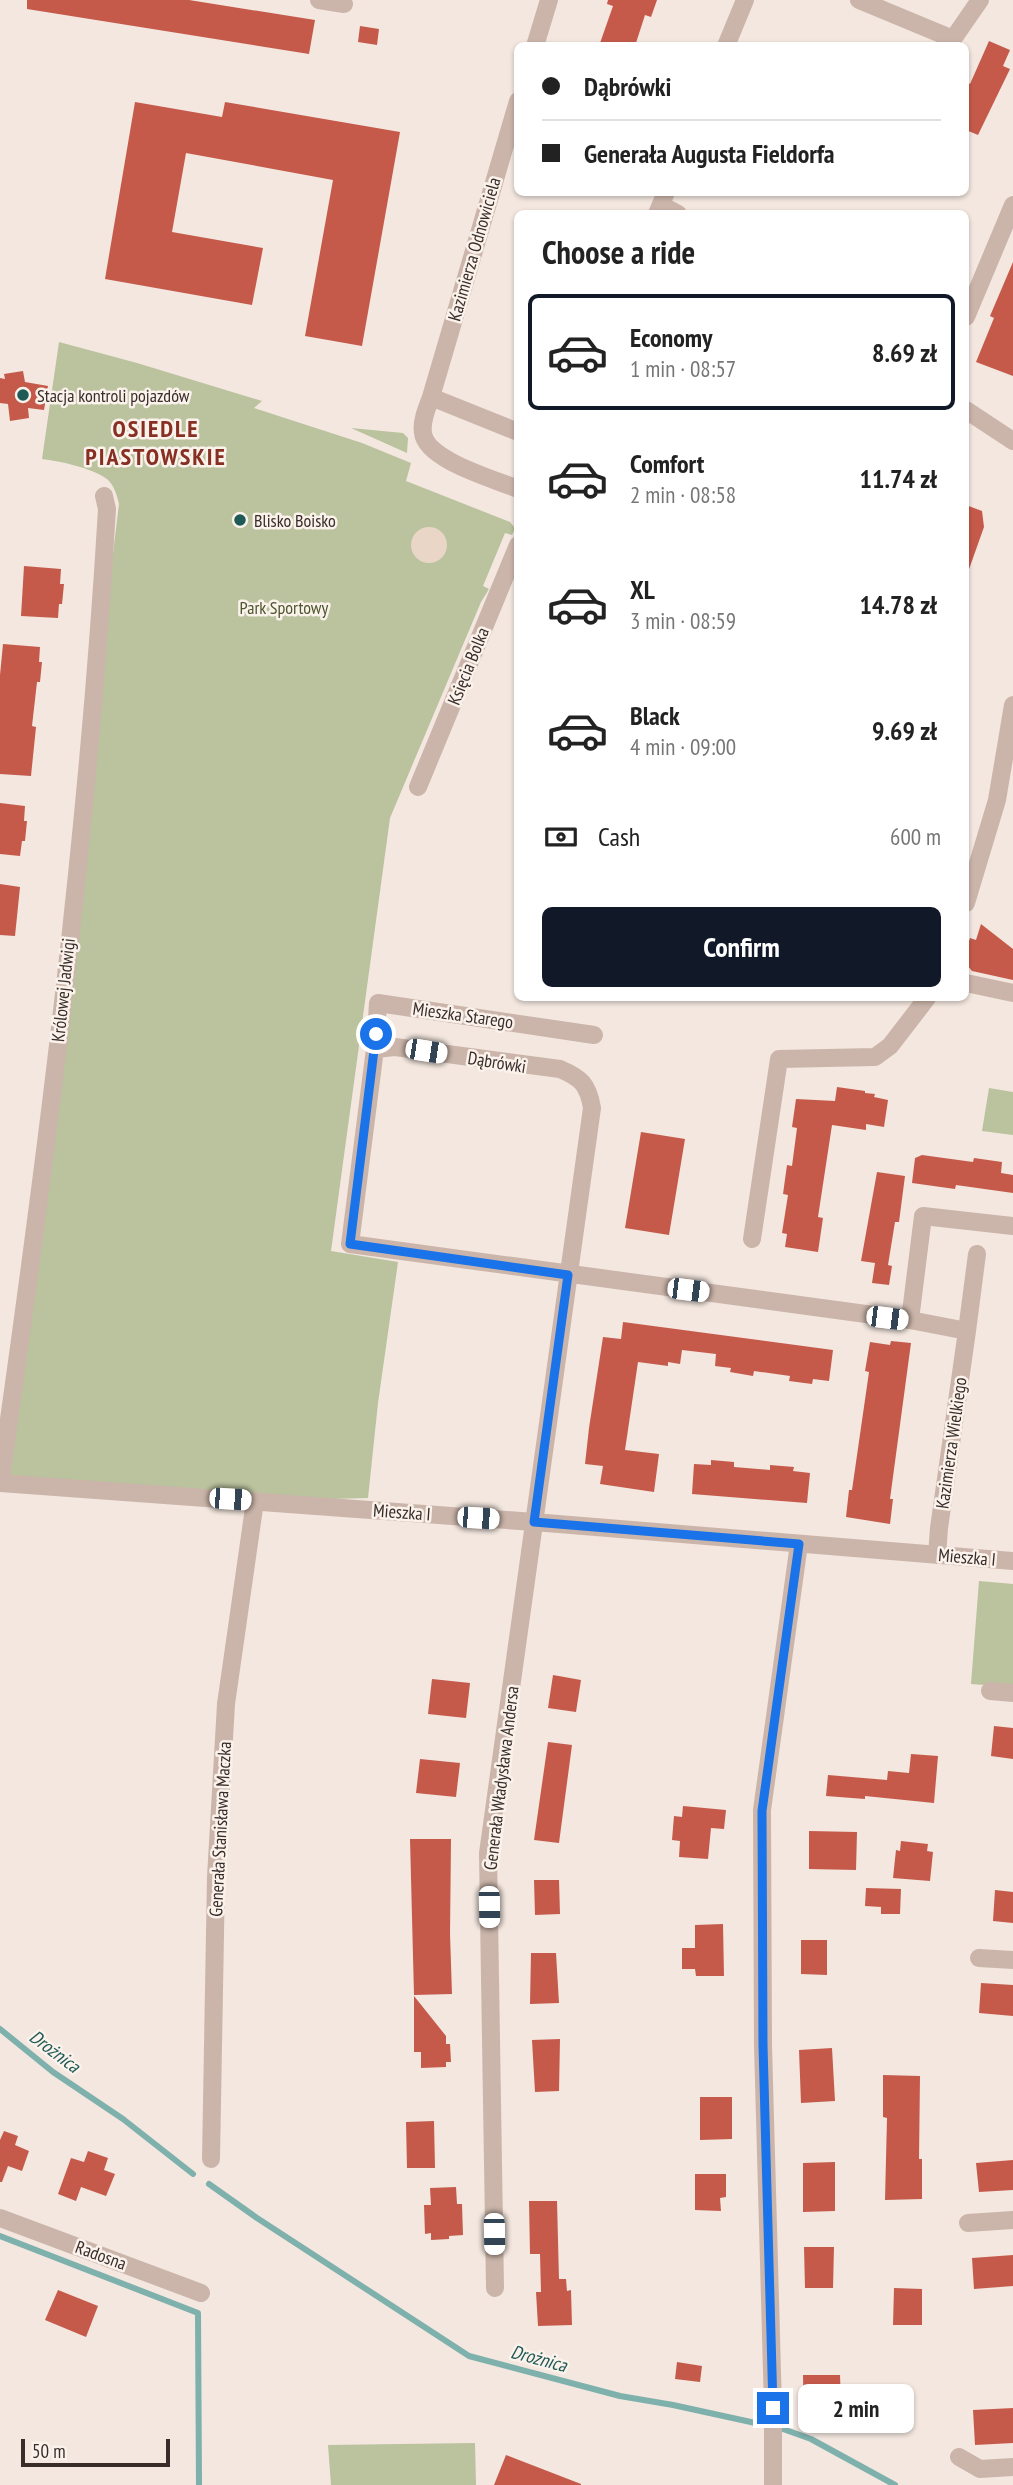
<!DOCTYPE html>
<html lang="en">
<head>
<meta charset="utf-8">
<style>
	body { margin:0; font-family:"PT Sans Narrow",sans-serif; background:#f6f6f6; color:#222; height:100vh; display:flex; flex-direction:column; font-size:26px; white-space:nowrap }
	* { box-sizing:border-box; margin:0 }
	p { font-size:23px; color:#767676 }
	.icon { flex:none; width:38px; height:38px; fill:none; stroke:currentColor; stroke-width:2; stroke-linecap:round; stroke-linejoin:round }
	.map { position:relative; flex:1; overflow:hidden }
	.side { position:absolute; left:514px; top:210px; width:455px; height:791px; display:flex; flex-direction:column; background:#fff; border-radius:10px; box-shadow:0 2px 5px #0004 }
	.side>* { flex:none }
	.guide { position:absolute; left:514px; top:42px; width:455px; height:154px; border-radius:10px; box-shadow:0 2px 5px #0004; display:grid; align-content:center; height:154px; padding:0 28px; background:#fff }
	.scale { position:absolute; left:21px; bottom:18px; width:149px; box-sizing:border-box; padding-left:7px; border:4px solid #392d2a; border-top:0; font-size:19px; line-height:24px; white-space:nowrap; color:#392d2a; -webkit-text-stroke:5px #faf2eb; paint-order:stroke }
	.end { position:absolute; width:32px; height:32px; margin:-16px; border:9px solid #1a73e8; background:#fff; box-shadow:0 0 0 4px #fff }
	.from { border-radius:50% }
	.bubble { position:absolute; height:49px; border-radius:10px; background:#fff; box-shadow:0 2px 5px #0004; font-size:23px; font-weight:600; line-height:49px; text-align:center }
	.car { position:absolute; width:21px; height:42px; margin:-21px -10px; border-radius:9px; box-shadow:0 0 5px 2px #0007; background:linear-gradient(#fff 24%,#345 0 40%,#fff 0 76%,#345 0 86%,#fff 0) }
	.guide b { display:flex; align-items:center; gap:24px; height:66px; font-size:26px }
	.guide b+b { border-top:2px solid #e0e0e0 }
	.guide i { width:18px; height:18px; background:#222 }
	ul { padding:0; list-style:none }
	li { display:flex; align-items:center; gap:21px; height:116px; margin:0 14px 10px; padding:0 14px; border:4px solid transparent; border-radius:10px }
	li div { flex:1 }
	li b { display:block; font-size:26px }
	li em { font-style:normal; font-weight:600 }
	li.current { border-color:#111827 }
	li>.icon { width:63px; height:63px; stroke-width:1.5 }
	h2 { padding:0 28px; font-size:32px; line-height:84px }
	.pay { display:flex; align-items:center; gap:18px; height:77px; padding:0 28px; font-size:26px }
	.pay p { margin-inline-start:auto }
	.primary-button { display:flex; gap:14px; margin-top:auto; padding:14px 28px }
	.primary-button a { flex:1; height:80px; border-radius:10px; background:#111827; color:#fff; font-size:28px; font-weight:600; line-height:80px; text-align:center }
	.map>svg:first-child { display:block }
</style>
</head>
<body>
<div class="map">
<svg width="1013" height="2485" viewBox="0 0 1013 2485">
	<rect width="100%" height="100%" fill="#f3e7df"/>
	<path fill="#bac29e" d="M59,342l78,21 125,38 -8,7 108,35 49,20 -5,18 104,41 5,6 -3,7 -7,-2 -22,53 6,3 -8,13 -91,216 -59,433 67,11 -20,141 -10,95 -113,3 -255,-18 119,-979c-2,-9 -5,-19 -12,-25 -15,-11 -47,-18 -65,-20z
		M351,428l52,5 5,5 -1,15z
		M989,1088l24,4v43l-31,-4z
		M979,1581l34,3v103l-42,-3z
		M475,2443l1,42h-145l-3,-40z"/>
	<path fill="#ead6c6" d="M411 545a18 18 0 1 1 36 0a18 18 0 1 1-36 0Z"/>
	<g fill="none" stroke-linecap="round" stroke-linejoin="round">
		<path stroke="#7eb0ac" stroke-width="6" d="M0,2029l53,43 70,47 70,55
			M209,2184l48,34 212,138 151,40 53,9 110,24 28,10 84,46
			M0,2236l198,77 1,172"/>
	</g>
	<path fill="#c55a4b" d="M27,0h162l126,20 -6,34 -282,-45z
		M608,0h49l-6,17 -6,-2 -10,31h-36l14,-40 -6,-2z
		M360,26l19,3 -2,16 -19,-3z
		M989,41l21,9 -7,16 7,3 -32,66 -12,-5v-48l4,2z
		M135,102l87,15 3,-15 175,30 -38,214 -57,-10 28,-156 -147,-27 -14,79 91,16 -11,57 -147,-26z
		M1013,262v114l-37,-14 18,-44 -4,-2z
		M23,371l2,11 23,4 -4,24 -16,-2 1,10 -19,3 -2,-17 -8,-1v-25l5,1 -1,-5z
		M966,505l16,6 2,16 -16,45h-2z
		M24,566l37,3 -1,15h4l-2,20h-3l-1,14 -37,-2z
		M3,644l37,3 -1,15h3l-2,20h-3l-5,44 4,1 -5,49 -31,-2v-99z
		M0,803l25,3 -1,15h3l-2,20h-3l-2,15 -20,-2z
		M0,884l20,3 -5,49 -15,-1z
		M981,924l32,25v31l-41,-9 -5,-6 -1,-14 4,-13 6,2z
		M837,1087l28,4v2l10,1 -1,3 14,3 -4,27 -18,-3v6l-34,-5 -14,92 5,1 -5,34 -33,-5 2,-13 -5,-1 6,-38 -5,-1 4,-29 5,1 5,-38 -5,-1 4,-28 39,2z
		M641,1132l44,7 -16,96 -44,-7z
		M922,1155l51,7 1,-4 28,4 -1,11 12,2v18l-57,-8 -1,4 -43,-6 3,-25z
		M877,1172l28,4 -6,46h-4l-7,43 4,1 -3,19 -17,-2 3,-20 -14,-2z
		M623,1322l210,28 -4,31 -16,-2 -1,5 -23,-3 1,-5 -36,-5 -1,5 -23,-4 1,-4 -16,-2 1,-12 -34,-4 -2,14 -12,-2v4l-30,-4 -13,88 34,4 -5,38 -54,-8 3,-18 -18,-2 4,-36 14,-91 18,2z
		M891,1341l20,2 -21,156h3l-3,25 -44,-7 3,-27h3l17,-118 -4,-1 5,-29 20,3z
		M711,1460l23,2v5l36,3v-5l24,2 -1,4 17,2 -3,30 -115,-9 2,-30 17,1z
		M553,1675l28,5 -5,32 -28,-4z
		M432,1679l38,4 -4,35 -38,-4z
		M994,1726l19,2v31l-22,-3z
		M548,1742l24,3 -13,98 -25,-3z
		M911,1754l27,2 -4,47 -69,-7v3l-39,-3 2,-21 59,5 1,-9 21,2z
		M420,1759l40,4 -4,34 -40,-4z
		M683,1806l43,4 -2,19 -13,-1 -3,31 -29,-2 1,-16 -8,-1 2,-24 8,1z
		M809,1831l48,1 -1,38 -47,-1z
		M410,1839h41l-1,95 2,60 -38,1z
		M901,1841l27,3 -1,7 6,1 -3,29 -37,-3 3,-28 4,1z
		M534,1880h25l1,34 -25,1z
		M866,1888l35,1 -1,25h-19v-7l-16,-1z
		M995,1890l18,2v31l-20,-2z
		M723,1924l1,52h-28l-1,-7h-13v-21h13v-23z
		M801,1940h26v35l-26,-1z
		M531,1953h25l3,50 -29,1z
		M981,1983l32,2v31l-34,-3z
		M414,1996l32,40v8h4l1,18h-5v5l-25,1v-16h-7z
		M560,2039l-1,52 -24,1 -3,-52z
		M832,2048l3,53 -34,2 -2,-53z
		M883,2075l37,1 -1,83h3v40l-37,1 2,-82 -4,-1z
		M700,2097h32v42l-32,1z
		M434,2121l1,47h-28l-1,-46z
		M4,2131l14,5 -3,9 14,6 -7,20 -14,-5 -6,16h-2v-42z
		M88,2151l20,7 -4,12 11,4 -9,22 -25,-9 -5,14 -18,-7 13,-36 13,4z
		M1013,2160v30l-34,2 -3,-29z
		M835,2162v49l-32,1v-49z
		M695,2174h31v23l-6,1 1,13 -26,-1z
		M456,2187l1,17h5l1,31 -14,1v3l-18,1v-7l-6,1 -1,-29h7l-1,-17z
		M529,2201h28l2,78h7l1,12 4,-1 1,35 -34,1 -2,-34h5l-1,-38h-10z
		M804,2247h30l-1,41h-28z
		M1013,2255v31l-39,3 -2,-31z
		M894,2288l28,1v36h-29z
		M58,2290l40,16 -12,31 -41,-17z
		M677,2362l25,4 -2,16 -25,-3z
		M803,2375h37l2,54h-38z
		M1013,2408v35l-38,2 -2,-35z
		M506,2455l75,29v1h-87z"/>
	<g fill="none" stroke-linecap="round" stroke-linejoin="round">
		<path stroke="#cbb5aa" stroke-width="18" d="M319,0l25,4
			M859,0l94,39 27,-39
			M535,46l14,-46
			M726,46l19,-46
			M661,205l17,9
			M657,214l9,-22
			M966,317l47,-112
			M431,397l87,-296
			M966,410l47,31
			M518,432l-87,-35c-4,11 -10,24 -8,36 3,27 71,46 95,56
			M418,787l100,-242
			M966,903l31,-103 16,-95
			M966,983l47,10
			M594,1035l-216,-32 -3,46 -25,195 560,76
			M375,1049l20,-2 165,22c21,9 28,15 32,39l-104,745 7,435
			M752,1239l27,-180 96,-2 15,-11 37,-48
			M967,1331l10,-77
			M0,1483l534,39 479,39
			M0,1483c46,-323 88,-648 107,-974l-3,-13
			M937,1555l2,-27 28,-197 -57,-11 13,-104 90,10
			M990,1691l23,2
			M979,1958l34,2
			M211,2159l5,-282 10,-173 29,-203
			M0,2218l201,75
			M968,2223l45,-3
			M959,2457l21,12 33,-2
			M773,2485v-77l-10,-363 -1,-235 37,-266"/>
	</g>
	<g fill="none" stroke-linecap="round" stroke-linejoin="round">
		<path stroke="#1a73e8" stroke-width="9" d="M376,1034l-26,210 218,31 -34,247 265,22 -37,267 1,234 10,363"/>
	</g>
	<g fill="#1f5a57" stroke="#faf2eb" stroke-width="2.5">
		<circle cx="23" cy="395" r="7"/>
		<circle cx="240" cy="520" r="7"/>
	</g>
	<g text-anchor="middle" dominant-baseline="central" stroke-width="5" stroke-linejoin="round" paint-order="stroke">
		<g font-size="18" fill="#392d2a" stroke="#faf2eb">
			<text transform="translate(474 249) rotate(-74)">Kazimierza Odnowiciela</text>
			<text transform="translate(468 666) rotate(-68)">Księcia Bolka</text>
			<text transform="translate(63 990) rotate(-84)">Królowej Jadwigi</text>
			<text transform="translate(463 1015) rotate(8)">Mieszka Starego</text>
			<text transform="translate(497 1062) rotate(9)">Dąbrówki</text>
			<text transform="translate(951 1443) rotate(-82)">Kazimierza Wielkiego</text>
			<text transform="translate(402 1512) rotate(4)">Mieszka I</text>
			<text transform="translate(967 1557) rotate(5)">Mieszka I</text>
			<text transform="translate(501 1778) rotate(-83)">Generała Władysława Andersa</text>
			<text transform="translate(220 1829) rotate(-87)">Generała Stanisława Maczka</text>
			<text transform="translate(101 2255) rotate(20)">Radosna</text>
		</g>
		<g font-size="18" fill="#392d2a" stroke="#faf2eb" text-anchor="start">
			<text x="37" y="395">Stacja kontroli pojazdów</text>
			<text x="254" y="520">Blisko Boisko</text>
		</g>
		<g font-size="18" fill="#4d572e" stroke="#faf2eb">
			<text x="284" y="607">Park Sportowy</text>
		</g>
		<g font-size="19" font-style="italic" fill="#1f5a57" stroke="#faf2eb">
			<text transform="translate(55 2051) rotate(37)">Drożnica</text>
			<text transform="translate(539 2358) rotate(15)">Drożnica</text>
		</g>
		<g font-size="24" font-weight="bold" letter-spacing="2" fill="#872f23" stroke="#faf2eb">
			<text x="156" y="428">OSIEDLE<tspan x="156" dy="28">PIASTOWSKIE</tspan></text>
		</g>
	</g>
</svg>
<div class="scale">50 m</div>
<i class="end from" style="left:376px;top:1034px"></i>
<i class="end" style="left:773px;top:2408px"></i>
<div class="bubble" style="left:798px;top:2384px;width:116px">2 min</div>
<i class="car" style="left:426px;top:1051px;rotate:99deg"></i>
<i class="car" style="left:688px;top:1290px;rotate:97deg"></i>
<i class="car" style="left:887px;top:1318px;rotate:97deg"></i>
<i class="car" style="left:230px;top:1499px;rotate:94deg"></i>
<i class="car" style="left:478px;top:1518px;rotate:94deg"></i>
<i class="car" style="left:489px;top:1907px;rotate:179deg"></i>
<i class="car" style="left:494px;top:2234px;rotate:179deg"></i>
<div class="guide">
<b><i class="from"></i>Dąbrówki</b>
<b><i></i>Generała Augusta Fieldorfa</b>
</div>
<section class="side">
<h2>Choose a ride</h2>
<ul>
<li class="current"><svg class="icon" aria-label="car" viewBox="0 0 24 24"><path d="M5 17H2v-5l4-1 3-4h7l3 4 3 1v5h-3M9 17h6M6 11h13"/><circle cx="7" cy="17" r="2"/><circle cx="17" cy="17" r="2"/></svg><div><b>Economy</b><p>1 min · 08:57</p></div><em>8.69 zł</em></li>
<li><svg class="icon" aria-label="car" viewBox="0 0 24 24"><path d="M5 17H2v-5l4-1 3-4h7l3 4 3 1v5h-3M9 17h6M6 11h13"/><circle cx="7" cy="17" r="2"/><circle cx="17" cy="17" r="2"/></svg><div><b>Comfort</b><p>2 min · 08:58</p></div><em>11.74 zł</em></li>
<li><svg class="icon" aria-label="car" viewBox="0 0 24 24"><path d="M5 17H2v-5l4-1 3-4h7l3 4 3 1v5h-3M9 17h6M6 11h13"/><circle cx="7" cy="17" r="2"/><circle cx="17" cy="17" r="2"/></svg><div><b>XL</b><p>3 min · 08:59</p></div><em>14.78 zł</em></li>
<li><svg class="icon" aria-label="car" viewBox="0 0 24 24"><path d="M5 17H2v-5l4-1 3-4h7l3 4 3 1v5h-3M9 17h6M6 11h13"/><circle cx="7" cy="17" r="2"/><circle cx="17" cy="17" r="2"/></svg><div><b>Black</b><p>4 min · 09:00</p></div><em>9.69 zł</em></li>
</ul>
<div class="pay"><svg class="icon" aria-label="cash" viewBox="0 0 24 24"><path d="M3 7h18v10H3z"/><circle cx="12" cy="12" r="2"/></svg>Cash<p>600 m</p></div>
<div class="primary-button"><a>Confirm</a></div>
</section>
</div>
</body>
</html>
